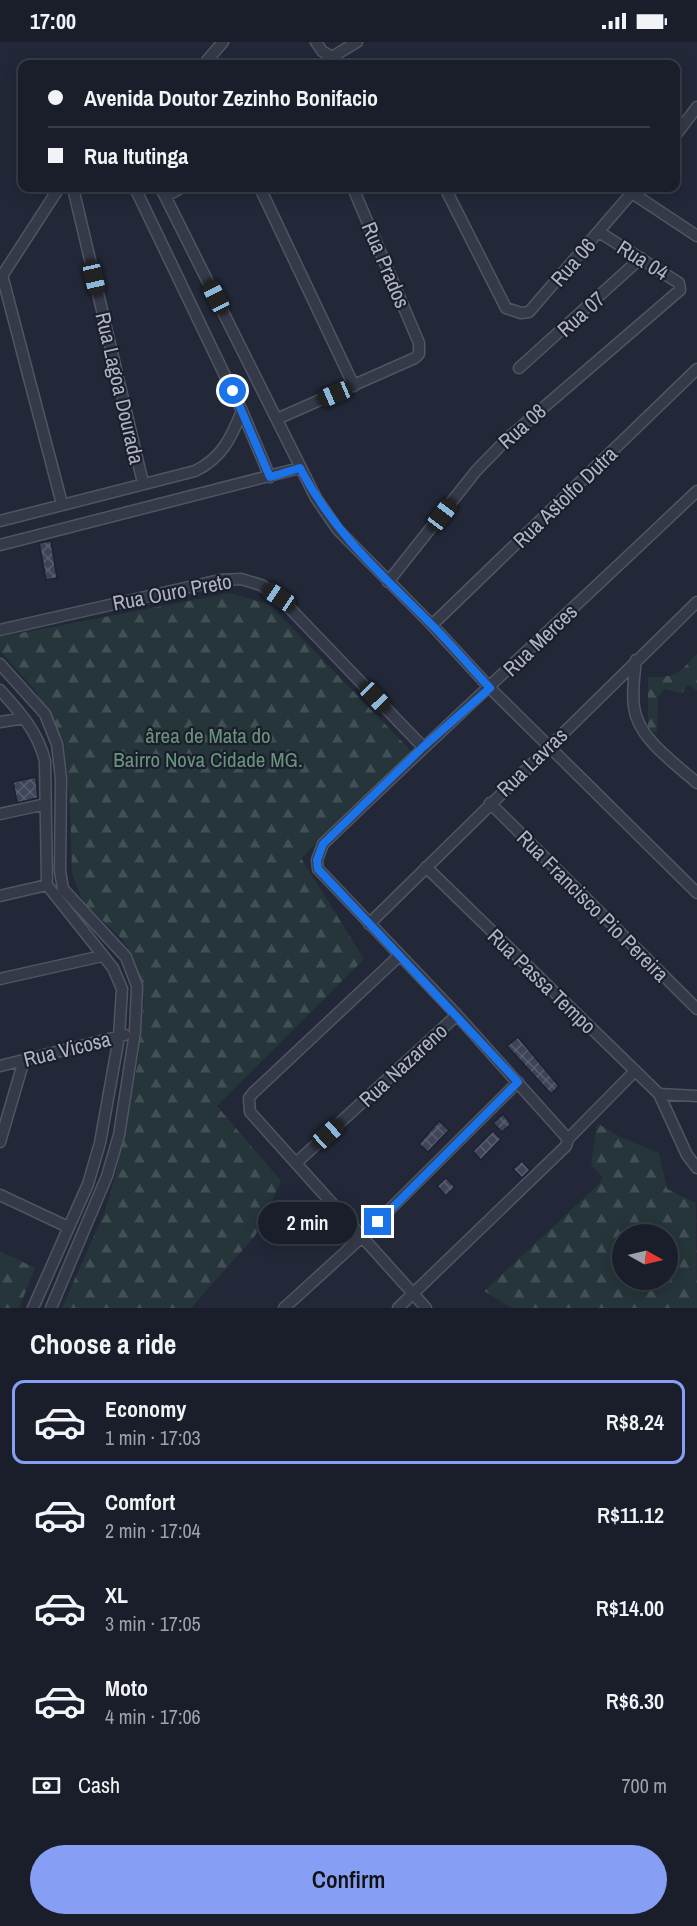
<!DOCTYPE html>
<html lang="en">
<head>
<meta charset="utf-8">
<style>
	body { margin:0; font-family:"Archivo Narrow",sans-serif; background:#232732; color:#f1f3f6; height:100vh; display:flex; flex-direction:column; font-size:22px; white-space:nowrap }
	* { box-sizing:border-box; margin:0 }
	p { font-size:20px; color:#9fa2a8 }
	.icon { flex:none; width:33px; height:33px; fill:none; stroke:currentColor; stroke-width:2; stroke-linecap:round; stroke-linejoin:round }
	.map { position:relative; height:1266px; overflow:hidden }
	.sheet { display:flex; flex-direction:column; background:#1a1e2a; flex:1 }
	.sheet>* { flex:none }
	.hud { position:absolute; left:18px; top:18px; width:662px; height:132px; border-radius:12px; box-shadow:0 3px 15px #0003,0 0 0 2px #383c47; display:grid; align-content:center; height:132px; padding:0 30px; background:#1a1e2a }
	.needle { width:39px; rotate:98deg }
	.tools { position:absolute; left:612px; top:1182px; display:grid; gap:12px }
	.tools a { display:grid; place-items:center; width:66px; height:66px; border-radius:50%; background:#1a1e2a; box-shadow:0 3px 15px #0003,0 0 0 2px #383c47; font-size:30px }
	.end { position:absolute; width:27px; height:27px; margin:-14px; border:8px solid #1a73e8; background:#fff; box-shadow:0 0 0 3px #fff }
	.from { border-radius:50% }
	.bubble { position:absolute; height:42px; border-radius:21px; background:#1a1e2a; box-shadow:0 3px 15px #0003,0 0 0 2px #383c47; font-size:20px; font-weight:600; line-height:42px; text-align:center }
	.car { position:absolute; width:18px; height:36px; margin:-18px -9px; border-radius:8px; box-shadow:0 0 4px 2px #0007; background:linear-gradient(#222 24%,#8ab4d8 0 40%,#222 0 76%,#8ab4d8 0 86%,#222 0) }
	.hud b { display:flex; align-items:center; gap:21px; height:57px; font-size:22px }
	.hud b+b { border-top:2px solid #383c47 }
	.hud i { width:15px; height:15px; background:#f1f3f6 }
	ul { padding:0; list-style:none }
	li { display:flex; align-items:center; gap:18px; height:84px; margin:0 12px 9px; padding:0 18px; border:3px solid transparent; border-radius:12px }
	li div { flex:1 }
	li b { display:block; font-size:22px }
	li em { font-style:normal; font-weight:600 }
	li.current { border-color:#869ff4 }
	li>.icon { width:54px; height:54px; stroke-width:1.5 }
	h2 { padding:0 30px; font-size:27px; line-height:72px }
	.pay { display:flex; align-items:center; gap:15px; height:66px; padding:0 30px; font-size:22px }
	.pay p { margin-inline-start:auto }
	.button { display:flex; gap:12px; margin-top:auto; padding:12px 30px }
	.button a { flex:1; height:69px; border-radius:36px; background:#869ff4; color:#111; font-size:24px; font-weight:600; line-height:69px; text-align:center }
	.status { display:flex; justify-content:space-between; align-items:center; height:42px; padding:0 30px; background:#1a1e2a; direction:ltr }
	.status svg { height:16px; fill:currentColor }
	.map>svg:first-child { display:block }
</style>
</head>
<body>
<div class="status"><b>17:00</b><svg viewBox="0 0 49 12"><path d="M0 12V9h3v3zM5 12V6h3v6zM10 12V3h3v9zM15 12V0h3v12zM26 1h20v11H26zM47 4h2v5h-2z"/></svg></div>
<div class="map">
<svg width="697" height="1266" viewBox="0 0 697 1266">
	<defs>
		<pattern id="forest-firs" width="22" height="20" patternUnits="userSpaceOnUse" patternTransform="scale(1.5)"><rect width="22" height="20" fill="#25353a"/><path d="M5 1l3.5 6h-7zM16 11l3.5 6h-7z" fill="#425055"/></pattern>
		<pattern id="building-cross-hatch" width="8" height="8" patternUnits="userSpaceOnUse" patternTransform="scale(1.5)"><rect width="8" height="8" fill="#3e4558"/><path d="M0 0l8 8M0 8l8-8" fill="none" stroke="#575e6e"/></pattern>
	</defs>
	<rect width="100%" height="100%" fill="#222838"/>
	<path fill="url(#forest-firs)" fill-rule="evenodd" d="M230,551l40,12 142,147 -111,106 63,101 -147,147 64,75 -26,55 -64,72h-129l43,-97 10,-34 23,-115 6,-62 -10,-41 -12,-20 -39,-37 -11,-29 -2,-67 -6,-65 -29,-51 -35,-39v-14z
		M697,612v37l-9,-7 -6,9 -18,-4 -6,9 -1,36 -9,-6v-51c28,1 30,-3 49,-23z
		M597,1081l25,15 37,15 8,36 29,14 1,105h-185l-28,-17 115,-107 4,-7 -12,-12zM668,1192v46h-46v-46z
		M0,1209l35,17 -16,40h-19z"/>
	<path fill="url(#building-cross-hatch)" stroke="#1d212f" stroke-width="1.5" d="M51,499l6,37 -11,2 -7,-37z
		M36,735l2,21 -21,5 -4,-21z
		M518,995l41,49 -8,8 -44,-48z
		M503,1072l8,10 -9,8 -9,-9z
		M439,1079l10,9 -21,22 -9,-8z
		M493,1089l8,8 -20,21 -8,-9z
		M522,1119l8,9 -8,8 -9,-9z
		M446,1136l9,9 -9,9 -9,-10z"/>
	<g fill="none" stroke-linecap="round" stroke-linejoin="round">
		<defs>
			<path id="minor" d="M316,0l6,9 10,6 25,-15
				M204,22l19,-22
				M675,94l22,-29
				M73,146l70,295
				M135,146l107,223 28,66
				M161,146l155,310 22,32 94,95 58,63 207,205
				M260,146l94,198
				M445,146l61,120 15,5 8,-1 107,-124
				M632,151l65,43
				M166,154l15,-8
				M2,233l60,229
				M0,237l59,-91
				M519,326l122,-110
				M277,377l138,-61 4,-4v-11l-66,-155
				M0,479l195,-50c27,-13 36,-33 47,-60
				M0,503l300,-77
				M388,540l88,-111 32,-33 172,-148 -1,-7 -80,-51
				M432,583l265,-256
				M0,588l220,-50 21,-1 20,6 18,12 144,150
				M636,618c-2,15 -4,32 -2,47 4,32 41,56 63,76
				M0,622l45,50 12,30 4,35 -1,92 3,18 63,68 11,29 -2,46 -16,103 -12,41 -56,132
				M0,648c20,22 38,42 45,71l2,124 66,83 9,21 -3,48 -19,106 -12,41 -55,124
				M0,680l24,-4
				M490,761l207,206
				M0,772l46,-10
				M426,825l233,227 28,61 10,13
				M0,854l47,-11
				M369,882l328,-322
				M399,914l-146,137 -4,5 1,14 176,196
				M0,937l102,-23
				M0,1024l125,-31
				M659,1052l38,2
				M568,1097l67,-68
				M0,1100l24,-82
				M296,1121l161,-148
				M0,1153l68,32
				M284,1266l78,-71 156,-155
				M398,1266l168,-162 2,-7 -111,-124 -139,-146 -1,-9 6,-16c123,-119 250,-235 374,-353"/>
		</defs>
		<use href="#minor" stroke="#505563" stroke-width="13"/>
		<use href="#minor" stroke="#353a49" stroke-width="10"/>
	</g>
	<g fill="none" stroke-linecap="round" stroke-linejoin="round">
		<path stroke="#1a73e8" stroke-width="8" d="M233,349l37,86 30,-9c34,65 80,105 130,155 21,21 40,44 60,65l-67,59 -100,97 -6,16 1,9 200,213 -140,140"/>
	</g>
	<g text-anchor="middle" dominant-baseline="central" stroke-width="4.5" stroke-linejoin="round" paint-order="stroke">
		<g font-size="21" fill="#b0b5c5" stroke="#1b1f2d">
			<text transform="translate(643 218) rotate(32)">Rua 04</text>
			<text transform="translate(573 220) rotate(-49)">Rua 06</text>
			<text transform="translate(386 223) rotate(67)">Rua Prados</text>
			<text transform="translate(581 272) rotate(-42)">Rua 07</text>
			<text transform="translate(120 346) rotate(77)">Rua Lagoa Dourada</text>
			<text transform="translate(522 384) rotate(-42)">Rua 08</text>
			<text transform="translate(565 455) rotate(-44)">Rua Astolfo Dutra</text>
			<text transform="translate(172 550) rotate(-11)">Rua Ouro Preto</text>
			<text transform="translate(540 598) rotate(-44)">Rua Merces</text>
			<text transform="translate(532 720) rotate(-44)">Rua Lavras</text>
			<text transform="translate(593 864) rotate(45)">Rua Francisco Pio Pereira</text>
			<text transform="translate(542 939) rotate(44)">Rua Passa Tempo</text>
			<text transform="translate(67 1007) rotate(-14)">Rua Vicosa</text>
			<text transform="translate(403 1023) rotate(-43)">Rua Nazareno</text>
		</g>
		<g font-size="21" fill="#68957a" stroke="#1b1f2d">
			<text x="208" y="693">ârea de Mata do<tspan x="208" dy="24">Bairro Nova Cidade MG.</tspan></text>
		</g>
	</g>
</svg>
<div class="tools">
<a><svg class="needle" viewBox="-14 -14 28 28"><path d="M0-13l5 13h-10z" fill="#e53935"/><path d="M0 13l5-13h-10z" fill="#9fa2a8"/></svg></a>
</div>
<i class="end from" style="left:233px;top:349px"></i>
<i class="end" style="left:378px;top:1180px"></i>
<div class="bubble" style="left:258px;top:1160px;width:99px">2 min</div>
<i class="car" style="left:94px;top:236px;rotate:167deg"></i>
<i class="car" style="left:216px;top:255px;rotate:333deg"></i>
<i class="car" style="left:335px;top:352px;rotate:247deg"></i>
<i class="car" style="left:442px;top:473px;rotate:37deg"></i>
<i class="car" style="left:279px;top:555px;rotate:304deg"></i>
<i class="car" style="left:375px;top:655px;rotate:136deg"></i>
<i class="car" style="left:328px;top:1092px;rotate:48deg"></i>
<div class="hud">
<b><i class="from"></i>Avenida Doutor Zezinho Bonifacio</b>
<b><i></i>Rua Itutinga</b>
</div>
</div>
<section class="sheet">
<h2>Choose a ride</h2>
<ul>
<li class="current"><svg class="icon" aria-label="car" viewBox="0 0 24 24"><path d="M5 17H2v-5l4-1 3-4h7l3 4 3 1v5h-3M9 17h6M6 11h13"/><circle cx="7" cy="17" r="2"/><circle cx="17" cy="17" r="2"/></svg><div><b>Economy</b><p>1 min · 17:03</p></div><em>R$8.24</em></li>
<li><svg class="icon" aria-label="car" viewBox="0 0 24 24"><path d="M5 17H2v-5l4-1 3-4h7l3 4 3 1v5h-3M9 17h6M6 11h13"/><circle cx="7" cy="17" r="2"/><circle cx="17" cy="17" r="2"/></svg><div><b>Comfort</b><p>2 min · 17:04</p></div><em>R$11.12</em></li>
<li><svg class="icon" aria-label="car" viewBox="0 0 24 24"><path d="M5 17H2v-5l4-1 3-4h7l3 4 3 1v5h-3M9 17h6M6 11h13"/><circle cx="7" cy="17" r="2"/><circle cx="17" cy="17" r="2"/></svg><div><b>XL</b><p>3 min · 17:05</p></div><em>R$14.00</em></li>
<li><svg class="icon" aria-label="car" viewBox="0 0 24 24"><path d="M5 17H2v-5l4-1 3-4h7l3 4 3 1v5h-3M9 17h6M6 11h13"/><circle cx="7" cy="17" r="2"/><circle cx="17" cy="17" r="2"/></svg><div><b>Moto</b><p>4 min · 17:06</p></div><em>R$6.30</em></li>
</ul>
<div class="pay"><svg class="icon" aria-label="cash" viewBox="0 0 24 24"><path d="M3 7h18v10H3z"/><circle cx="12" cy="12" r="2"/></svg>Cash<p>700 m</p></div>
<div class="button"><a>Confirm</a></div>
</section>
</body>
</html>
